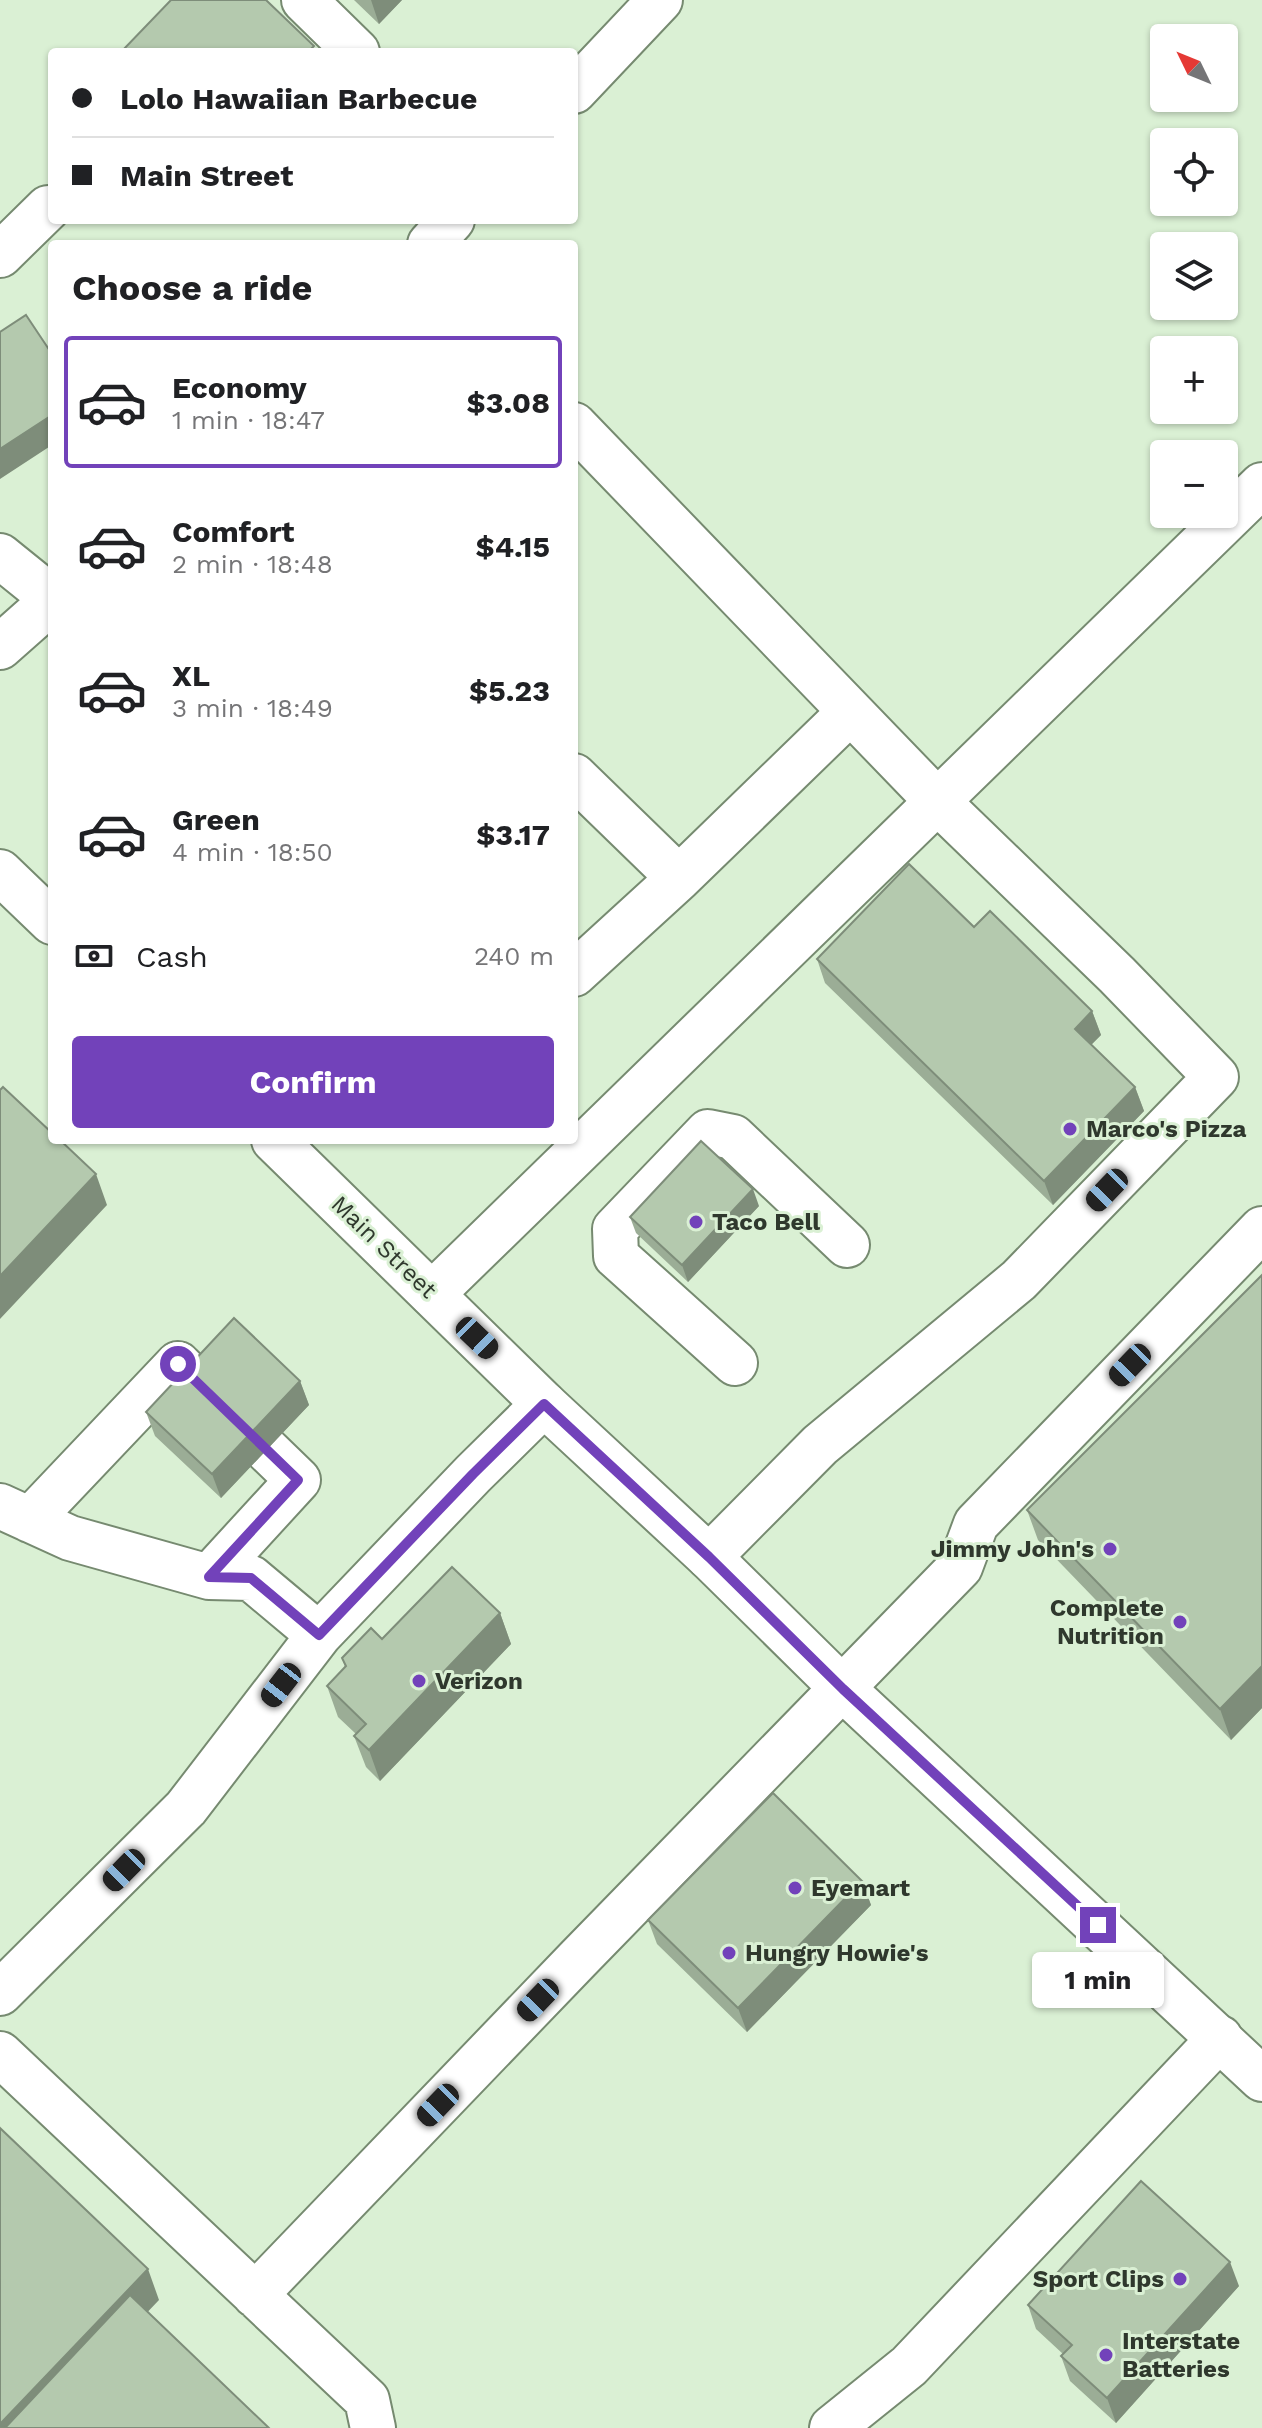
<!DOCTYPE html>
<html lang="en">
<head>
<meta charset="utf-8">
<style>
	body { margin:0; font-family:"Work Sans",sans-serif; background:#f2f2f2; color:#202124; height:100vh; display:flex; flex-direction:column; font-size:30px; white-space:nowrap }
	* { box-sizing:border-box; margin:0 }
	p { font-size:26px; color:#757577 }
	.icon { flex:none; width:44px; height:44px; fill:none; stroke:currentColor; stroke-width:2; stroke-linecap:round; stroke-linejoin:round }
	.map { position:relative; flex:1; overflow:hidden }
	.side { position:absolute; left:48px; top:240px; width:530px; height:904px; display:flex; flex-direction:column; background:#fff; border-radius:8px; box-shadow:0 2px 6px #0004 }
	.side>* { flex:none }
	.banner { position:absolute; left:48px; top:48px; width:530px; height:176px; border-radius:8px; box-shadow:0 2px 6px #0004; display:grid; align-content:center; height:176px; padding:0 24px; background:#fff }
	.needle { width:52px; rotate:313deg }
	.controls { position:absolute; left:1150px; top:24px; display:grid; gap:16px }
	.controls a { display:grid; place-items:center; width:88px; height:88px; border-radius:8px; background:#fff; box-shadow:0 2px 6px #0004; font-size:40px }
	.end { position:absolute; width:36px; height:36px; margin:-18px; border:10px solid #7242ba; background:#fff; box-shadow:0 0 0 4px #fff }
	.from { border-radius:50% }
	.bubble { position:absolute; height:56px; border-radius:8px; background:#fff; box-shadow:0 2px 6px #0004; font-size:26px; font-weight:700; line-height:56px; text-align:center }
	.car { position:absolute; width:24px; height:48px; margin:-24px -12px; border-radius:10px; box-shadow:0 0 6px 2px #0007; background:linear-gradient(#222 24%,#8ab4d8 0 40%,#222 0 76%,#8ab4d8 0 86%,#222 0) }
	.banner b { display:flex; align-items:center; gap:28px; height:76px; font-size:30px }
	.banner b+b { border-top:2px solid #e0e0e0 }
	.banner i { width:20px; height:20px; background:#202124 }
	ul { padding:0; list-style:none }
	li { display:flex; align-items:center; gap:24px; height:132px; margin:0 16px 12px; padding:0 8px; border:4px solid transparent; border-radius:8px }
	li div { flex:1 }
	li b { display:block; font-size:30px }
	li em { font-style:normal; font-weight:700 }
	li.on { border-color:#7242ba }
	li>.icon { width:72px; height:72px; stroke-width:1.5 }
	h2 { padding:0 24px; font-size:36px; line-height:96px }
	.pay { display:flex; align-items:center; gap:20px; height:88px; padding:0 24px; font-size:30px }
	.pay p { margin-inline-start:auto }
	.button { display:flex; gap:16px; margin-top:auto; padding:16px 24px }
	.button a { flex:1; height:92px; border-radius:8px; background:#7242ba; color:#fff; font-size:32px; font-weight:700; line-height:92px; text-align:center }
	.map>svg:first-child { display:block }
</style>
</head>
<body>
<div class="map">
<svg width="1262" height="2428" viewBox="0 0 1262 2428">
	<rect width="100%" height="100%" fill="#daf0d4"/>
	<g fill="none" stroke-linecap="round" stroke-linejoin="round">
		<defs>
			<path id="minor" d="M304,0l53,52
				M574,91l86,-91
				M430,244l22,-24
				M0,255l48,-47
				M574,425l363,376 180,174 99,102 -197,203 -199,165 -111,112
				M0,556l52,42
				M0,647l52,-46
				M574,776l105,102
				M574,974l105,-96 171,-166
				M432,1294l830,-809
				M735,1363l-119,-107 -1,-27 93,-97 25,5 114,108
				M0,1506l70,32 139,39 42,1 68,57
				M30,1520l148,-156 120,116 -89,97
				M0,1993l186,-185 133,-173 154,-161 71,-70
				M0,2054l367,346 6,28
				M255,2295l323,-336 382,-392 16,-43 286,-295
				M832,2428l77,-62 311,-328"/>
			<path id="major" d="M0,872l52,50
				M274,1140l270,264 165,153 134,132 419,390"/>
		</defs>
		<use href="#minor" stroke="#768a70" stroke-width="48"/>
		<use href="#major" stroke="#768a70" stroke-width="48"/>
		<use href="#minor" stroke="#fff" stroke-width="44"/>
		<use href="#major" stroke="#fff" stroke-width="44"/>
	</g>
	<path fill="#9bad96" d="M354,0h48l-23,24z
		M817,959l275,52 9,24 -10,10 44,42 9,24 -91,94 -228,-222z
		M759,1206l-71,76 -52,-49 -6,-16z
		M1262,1275v433l-31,32 -193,-200 -11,-30z
		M300,1381l9,24 -88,93 -66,-62 -9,-24z
		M500,1613l11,31 -131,137 -14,-14 -12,-31 2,-2 -18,-17 -11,-31 18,-19 -3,-9 40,-19z
		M862,1881l9,24 -124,127 -90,-88 -9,-24z
		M1239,2286l-123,137 -46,-42 -9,-25 2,-2 -27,-25 -8,-24z"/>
	<path fill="#7e8d7a" d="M371,0h31l-23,24z
		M52,415v30l-52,34v-30z
		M1092,1011l9,24 -18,18 -8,-24z
		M1135,1087l9,24 -91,94 -9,-24z
		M96,1174l11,31 -107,114v-43z
		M753,1189l6,17 -71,76 -6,-17z
		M300,1381l9,24 -88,93 -9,-24z
		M500,1613l11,31 -131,137 -11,-31z
		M1262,1666v42l-31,32 -11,-31z
		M862,1881l9,24 -124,127 -9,-24z
		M1230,2262l9,24 -123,137 -9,-25z
		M148,2269l11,31 -122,128h-37v-4z"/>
	<path fill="#b4c9ae" stroke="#7e8d7a" stroke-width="2" d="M171,0h95l48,46 -6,6h-187z
		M26,315l26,39v61l-52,34v-117z
		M909,864l65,63 16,-16 102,100 -17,18 60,58 -91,94 -227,-222z
		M3,1087l49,46v7h8l36,34 -96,102v-186z
		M701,1141l52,48 -71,76 -52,-48z
		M1262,1275v391l-42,43 -193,-199z
		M234,1318l66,63 -88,93 -66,-62z
		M452,1567l48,46 -131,137 -15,-14 12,-12 -39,-38 19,-20 -4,-8 29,-30 11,11z
		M773,1793l89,88 -124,127 -90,-88z
		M0,2128l148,141 -148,155z
		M1141,2181l89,81 -123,136 -46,-42 11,-11 -44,-40z
		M130,2295l139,133h-264z"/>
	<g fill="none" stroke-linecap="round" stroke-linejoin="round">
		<path stroke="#7242ba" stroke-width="10" d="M178,1364l120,116 -89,97 42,1 68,57 154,-161 71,-70 165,153 134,132 255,236"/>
	</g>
	<g fill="#7242ba" stroke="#daf0d4" stroke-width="3">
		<circle cx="1070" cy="1129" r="8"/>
		<circle cx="696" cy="1222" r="8"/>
		<circle cx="1110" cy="1549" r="8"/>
		<circle cx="1180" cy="1622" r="8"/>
		<circle cx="419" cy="1681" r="8"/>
		<circle cx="795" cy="1888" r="8"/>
		<circle cx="729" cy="1953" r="8"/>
		<circle cx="1180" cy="2279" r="8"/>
		<circle cx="1106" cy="2355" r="8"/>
	</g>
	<g text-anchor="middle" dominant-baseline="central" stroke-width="6" stroke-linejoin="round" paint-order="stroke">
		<g font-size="24" font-weight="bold" fill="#2f382d" stroke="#daf0d4" text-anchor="start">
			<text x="1086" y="1129">Marco's Pizza</text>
			<text x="712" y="1222">Taco Bell</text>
			<text x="1094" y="1549" text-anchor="end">Jimmy John's</text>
			<text x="1164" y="1608" text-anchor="end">Complete<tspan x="1164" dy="28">Nutrition</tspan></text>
			<text x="435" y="1681">Verizon</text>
			<text x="811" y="1888">Eyemart</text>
			<text x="745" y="1953">Hungry Howie's</text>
			<text x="1164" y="2279" text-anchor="end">Sport Clips</text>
			<text x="1122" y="2341">Interstate<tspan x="1122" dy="28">Batteries</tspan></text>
		</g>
		<g font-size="24" fill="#2f382d" stroke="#daf0d4">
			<text transform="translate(384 1247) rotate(44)">Main Street</text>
		</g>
	</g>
</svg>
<div class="controls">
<a><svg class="needle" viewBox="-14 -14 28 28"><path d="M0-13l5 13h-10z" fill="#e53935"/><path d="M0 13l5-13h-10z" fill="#757577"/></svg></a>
<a><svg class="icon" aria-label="locate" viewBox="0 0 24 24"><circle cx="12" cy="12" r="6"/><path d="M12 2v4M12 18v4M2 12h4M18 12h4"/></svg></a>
<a><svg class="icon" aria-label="layers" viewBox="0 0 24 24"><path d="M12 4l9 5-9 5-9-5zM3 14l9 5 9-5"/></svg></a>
<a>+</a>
<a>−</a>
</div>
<i class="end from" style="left:178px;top:1364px"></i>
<i class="end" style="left:1098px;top:1925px"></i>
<div class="bubble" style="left:1032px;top:1952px;width:132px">1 min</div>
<i class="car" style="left:1107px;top:1190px;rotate:224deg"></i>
<i class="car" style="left:477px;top:1338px;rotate:134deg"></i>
<i class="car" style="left:1130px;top:1365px;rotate:224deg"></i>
<i class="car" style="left:281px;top:1685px;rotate:218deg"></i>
<i class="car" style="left:124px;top:1870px;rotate:225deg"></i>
<i class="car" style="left:538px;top:2000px;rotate:224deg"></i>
<i class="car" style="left:438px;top:2105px;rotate:224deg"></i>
<div class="banner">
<b><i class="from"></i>Lolo Hawaiian Barbecue</b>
<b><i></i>Main Street</b>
</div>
<section class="side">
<h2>Choose a ride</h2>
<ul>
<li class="on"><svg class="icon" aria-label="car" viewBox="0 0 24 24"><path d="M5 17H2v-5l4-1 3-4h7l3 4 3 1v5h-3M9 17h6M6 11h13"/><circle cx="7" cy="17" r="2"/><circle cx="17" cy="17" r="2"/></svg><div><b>Economy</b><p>1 min · 18:47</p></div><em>$3.08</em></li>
<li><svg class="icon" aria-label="car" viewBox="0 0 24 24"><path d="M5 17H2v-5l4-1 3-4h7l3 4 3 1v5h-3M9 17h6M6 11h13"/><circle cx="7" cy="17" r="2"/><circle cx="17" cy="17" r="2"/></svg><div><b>Comfort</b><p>2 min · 18:48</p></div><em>$4.15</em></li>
<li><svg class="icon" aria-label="car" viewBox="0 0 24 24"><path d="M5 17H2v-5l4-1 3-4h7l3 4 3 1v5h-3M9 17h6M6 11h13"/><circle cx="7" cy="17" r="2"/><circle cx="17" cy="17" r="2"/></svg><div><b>XL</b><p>3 min · 18:49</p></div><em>$5.23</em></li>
<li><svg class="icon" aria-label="car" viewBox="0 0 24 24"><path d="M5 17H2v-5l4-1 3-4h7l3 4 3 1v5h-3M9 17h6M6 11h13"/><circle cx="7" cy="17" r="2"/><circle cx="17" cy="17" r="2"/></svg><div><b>Green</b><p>4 min · 18:50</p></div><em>$3.17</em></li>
</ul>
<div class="pay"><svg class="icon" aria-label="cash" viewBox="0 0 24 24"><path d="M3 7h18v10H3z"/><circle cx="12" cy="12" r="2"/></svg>Cash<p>240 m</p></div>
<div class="button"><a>Confirm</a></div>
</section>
</div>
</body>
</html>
